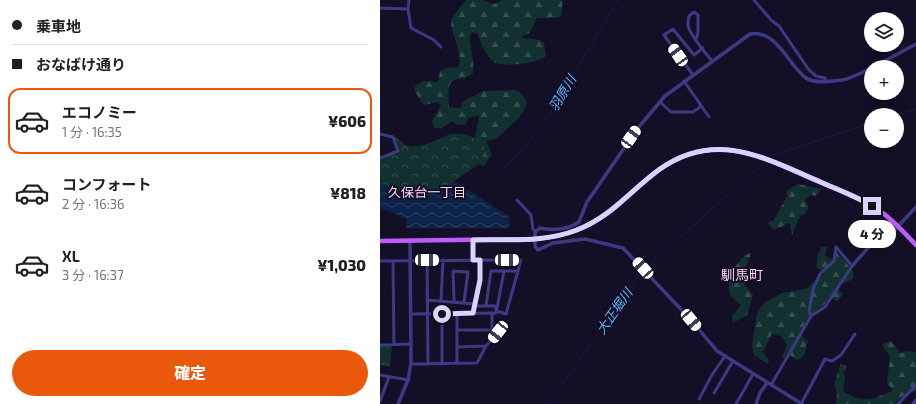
<!DOCTYPE html>
<html lang="ja">
<head>
<meta charset="utf-8">
<style>
	body { margin:0; font-family:"Exo 2","Noto Sans JP",sans-serif; background:#f6f6f6; color:#202124; height:100vh; display:flex; flex-direction:column; font-size:15px; white-space:nowrap }
	* { box-sizing:border-box; margin:0 }
	p { font-size:13px; color:#757577 }
	.icon { flex:none; width:22px; height:22px; fill:none; stroke:currentColor; stroke-width:2; stroke-linecap:round; stroke-linejoin:round }
	.map { position:relative; flex:1; overflow:hidden }
	.sheet { display:flex; flex-direction:column; background:#fff; width:380px }
	.sheet>* { flex:none }
	.banner { display:grid; align-content:center; height:88px; padding:0 12px; background:#fff }
	.fabs { position:absolute; left:484px; top:12px; display:grid; gap:8px }
	.fabs a { display:grid; place-items:center; width:40px; height:40px; border-radius:50%; background:#fff; box-shadow:0 4px 16px #0002; font-size:20px }
	.end { position:absolute; width:18px; height:18px; margin:-9px; border:5px solid #d9d4ff; background:#111; box-shadow:0 0 0 2px #111 }
	.from { border-radius:50% }
	.bubble { position:absolute; height:28px; border-radius:14px; background:#fff; box-shadow:0 4px 16px #0002; font-size:13px; font-weight:800; line-height:28px; text-align:center }
	.car { position:absolute; width:12px; height:24px; margin:-12px -6px; border-radius:5px; box-shadow:0 0 3px 1px #0007; background:linear-gradient(#fff 24%,#345 0 40%,#fff 0 76%,#345 0 86%,#fff 0) }
	.banner b { display:flex; align-items:center; gap:14px; height:38px; font-size:15px }
	.banner b+b { border-top:1px solid #e0e0e0 }
	.banner i { width:10px; height:10px; background:#202124 }
	ul { padding:0; list-style:none }
	li { display:flex; align-items:center; gap:12px; height:66px; margin:0 8px 6px; padding:0 4px; border:2px solid transparent; border-radius:12px }
	li div { flex:1 }
	li b { display:block; font-size:15px }
	li em { font-style:normal; font-weight:800 }
	li.current { border-color:#ea580c }
	li>.icon { width:36px; height:36px; stroke-width:1.5 }
	.action { display:flex; gap:8px; margin-top:auto; padding:8px 12px }
	.action a { flex:1; height:46px; border-radius:24px; background:#ea580c; color:#fff; font-size:16px; font-weight:800; line-height:46px; text-align:center }
	main { display:flex; flex:1; min-height:0 }
	.map>svg:first-child { display:block }
</style>
</head>
<body>
<main>
<section class="sheet">
<div class="banner">
<b><i class="from"></i>乗車地</b>
<b><i></i>おなばけ通り</b>
</div>
<ul>
<li class="current"><svg class="icon" aria-label="car" viewBox="0 0 24 24"><path d="M5 17H2v-5l4-1 3-4h7l3 4 3 1v5h-3M9 17h6M6 11h13"/><circle cx="7" cy="17" r="2"/><circle cx="17" cy="17" r="2"/></svg><div><b>エコノミー</b><p>1 分 · 16:35</p></div><em>¥606</em></li>
<li><svg class="icon" aria-label="car" viewBox="0 0 24 24"><path d="M5 17H2v-5l4-1 3-4h7l3 4 3 1v5h-3M9 17h6M6 11h13"/><circle cx="7" cy="17" r="2"/><circle cx="17" cy="17" r="2"/></svg><div><b>コンフォート</b><p>2 分 · 16:36</p></div><em>¥818</em></li>
<li><svg class="icon" aria-label="car" viewBox="0 0 24 24"><path d="M5 17H2v-5l4-1 3-4h7l3 4 3 1v5h-3M9 17h6M6 11h13"/><circle cx="7" cy="17" r="2"/><circle cx="17" cy="17" r="2"/></svg><div><b>XL</b><p>3 分 · 16:37</p></div><em>¥1,030</em></li>
</ul>
<div class="action"><a>確定</a></div>
</section>
<div class="map">
<svg width="536" height="404" viewBox="0 0 536 404">
	<defs>
		<pattern id="forest-firs" width="22" height="20" patternUnits="userSpaceOnUse"><rect width="22" height="20" fill="#12302f"/><path d="M5 1l3.5 6h-7zM16 11l3.5 6h-7z" fill="#344d4e"/></pattern>
		<pattern id="park-crowns" width="20" height="18" patternUnits="userSpaceOnUse"><rect width="20" height="18" fill="#12302f"/><path d="M2 6a3 3 0 1 1 6 0M12 15a3 3 0 1 1 6 0" fill="none" stroke="#344d4e"/></pattern>
		<pattern id="water-waves" width="16" height="10" patternUnits="userSpaceOnUse"><rect width="16" height="10" fill="#0c2248"/><path d="M0 5q4-4 8 0t8 0" fill="none" stroke="#2f4163"/></pattern>
	</defs>
	<rect width="100%" height="100%" fill="#130f26"/>
	<path fill="url(#forest-firs)" d="M86,0h16l12,4 9,-4h60l-2,16 -4,2h-20l-7,15 -8,3 1,2 17,2 4,3 2,13c-7,7 -44,12 -52,6 -8,-5 -13,-20 -17,-29h-7c-1,13 5,26 3,40 -6,5 -8,5 -15,6 -13,1 -9,18 -9,28l12,1 1,-6 21,-11 32,-1 5,2 7,9 -2,8 -7,10 -21,19 -11,3 6,13 -8,12 -7,-2 -97,17 94,-37 5,-28 -10,1 -4,8h-8l-5,-4 -10,7h-8l-2,-7 9,-16 -4,-3 -13,3 -9,-13v-6l9,-5 14,1 2,-11 6,-3 13,-1c4,-16 -9,-32 -8,-48z
		M418,184l24,5 -6,7 -5,-1 -6,4 4,9 -4,6 -5,2 -8,19 -2,-12 -16,7 -7,-7 7,-3 13,-24 -1,-5z
		M442,247h5l-2,9 6,3 6,-7 16,19v8l-17,8 7,7 -5,7 -9,-3 -5,7 -14,10 -11,19 9,7 -4,14 -6,6 -11,-8 -3,6 -2,-2 5,-12 -6,-9 -9,-2 -9,18 6,8 -1,4 -14,-9 -2,-9 4,-27 2,-8 7,-9 17,-9 23,-4 20,-16 -9,-6 2,-13z
		M370,253v5l-4,8 -1,19 8,10 -6,20 -14,8 -1,-7 9,-11c-3,-3 -9,-7 -11,-11 -5,-13 8,-37 20,-41z
		M511,341l10,12 6,-2 9,1v39l-13,5 -9,8h-58l1,-11 -3,-9 7,-21 6,4 -4,6 2,4 -2,14c20,13 27,9 50,0l-6,-8 3,-26 -8,-13z"/>
	<path fill="url(#park-crowns)" d="M70,134c13,-2 32,4 36,16l-7,14 -47,32h-19l-18,-4 -15,-11v-23l18,-7 -5,-14c9,2 10,8 17,9 10,3 31,-8 40,-12z
		M0,346h12l-2,21 -10,-2z"/>
	<path fill="url(#water-waves)" d="M0,181l15,11 18,4h19l22,-15 56,36 -1,11h-103v-9l-26,-11z"/>
	<g fill="none" stroke-linecap="round" stroke-linejoin="round">
		<path stroke="#0c2248" stroke-width="1" d="M517,115l19,-6
			M393,155l98,-32
			M116,178l45,-50 77,-128
			M265,269l117,-105
			M168,404l94,-133"/>
		<path stroke="#3d3a85" stroke-width="3" d="M29,0l-1,9 3,19 23,12 7,7
			M374,0l17,20 8,6 30,44 7,6 9,2 1,3
			M0,8l28,1
			M316,39l2,-6v-18l-4,-3 -5,4c-1,4 -2,9 0,13 5,11 15,22 23,32
			M313,75l-29,-40 9,-6 21,26 9,-7
			M304,81l25,36
			M280,102l11,10h22l7,-5v-4
			M0,134l13,3 5,14 -18,7
			M137,200l14,15 2,14 2,2
			M93,240v20
			M47,260l1,104
			M0,261l141,-1 -15,54 -9,-3
			M13,261l1,83
			M47,300l47,4
			M61,301l2,-41
			M74,301l-1,-30 15,1 -4,30
			M94,306h21l2,6 -5,2
			M106,306l5,-35h27
			M117,308l7,-37
			M77,313v50
			M93,313l7,-33v-20
			M31,314l81,-1v17
			M62,314v50
			M431,316l-2,-5 4,-22 7,-15 14,-13 2,-14
			M0,345l31,-1
			M77,347l29,-1
			M31,364l66,-1 9,-17 12,-14 -1,-2h-40
			M0,375l28,5
			M391,385l40,-69 14,-9 27,-41 -16,-19
			M334,393l19,-32
			M319,399l13,-24 13,-19
			M0,401l9,-24
			M356,404l17,-30
			M421,404l24,-45 7,2 9,-6 14,-21
			M518,404l18,-19"/>
		<path stroke="#3d3a85" stroke-width="3.5" d="M472,266l16,-18 26,-17 22,-24
			M18,404l10,-24 3,-17 -1,-122
			M376,404l4,-11 7,-10
			M422,404l-85,-53 -26,-31 -68,-72 -38,-9 -32,4 -15,7 -3,-4v-14l5,-4c14,3 27,2 39,-6l8,-20 51,-74 27,-32 85,-62c27,-5 38,31 56,44 8,6 26,3 36,2 15,-2 58,-28 74,-36
			M533,404l3,-4"/>
		<path stroke="#c25bff" stroke-width="4.5" d="M0,241l154,-2c30,-2 60,-13 83,-33 16,-14 31,-30 49,-41 52,-32 97,-8 146,14 19,8 38,14 56,24 19,11 33,26 48,42"/>
	</g>
	<g fill="none" stroke-linecap="round" stroke-linejoin="round">
		<path stroke="#d9d4ff" stroke-width="5" d="M62,314l31,-1 7,-33v-20h-7v-20c35,-1 71,3 104,-10 34,-13 55,-41 83,-61 54,-38 101,-13 154,10 19,9 39,16 58,27"/>
	</g>
	<g text-anchor="middle" dominant-baseline="central" stroke-width="4" stroke-linejoin="round" paint-order="stroke">
		<g font-size="13" font-style="italic" fill="#62b6ff" stroke="#130f26">
			<text transform="translate(182 93) rotate(-59)">羽原川</text>
			<text transform="translate(234 311) rotate(-55)">大正堀川</text>
		</g>
		<g font-size="13" fill="#ffd6f0" stroke="#130f26">
			<text x="47" y="192">久保台一丁目</text>
		</g>
		<g font-size="14" fill="#ffd6f0" stroke="#130f26">
			<text x="362" y="274">馴馬町</text>
		</g>
	</g>
</svg>
<div class="fabs">
<a><svg class="icon" aria-label="layers" viewBox="0 0 24 24"><path d="M12 4l9 5-9 5-9-5zM3 14l9 5 9-5"/></svg></a>
<a>+</a>
<a>−</a>
</div>
<i class="end from" style="left:62px;top:314px"></i>
<i class="end" style="left:492px;top:206px"></i>
<div class="bubble" style="left:468px;top:220px;width:48px">4 分</div>
<i class="car" style="left:298px;top:55px;rotate:325deg"></i>
<i class="car" style="left:251px;top:137px;rotate:35deg"></i>
<i class="car" style="left:47px;top:260px;rotate:90deg"></i>
<i class="car" style="left:127px;top:260px;rotate:90deg"></i>
<i class="car" style="left:263px;top:268px;rotate:318deg"></i>
<i class="car" style="left:311px;top:320px;rotate:140deg"></i>
<i class="car" style="left:118px;top:332px;rotate:218deg"></i>
</div>
</main>
</body>
</html>
